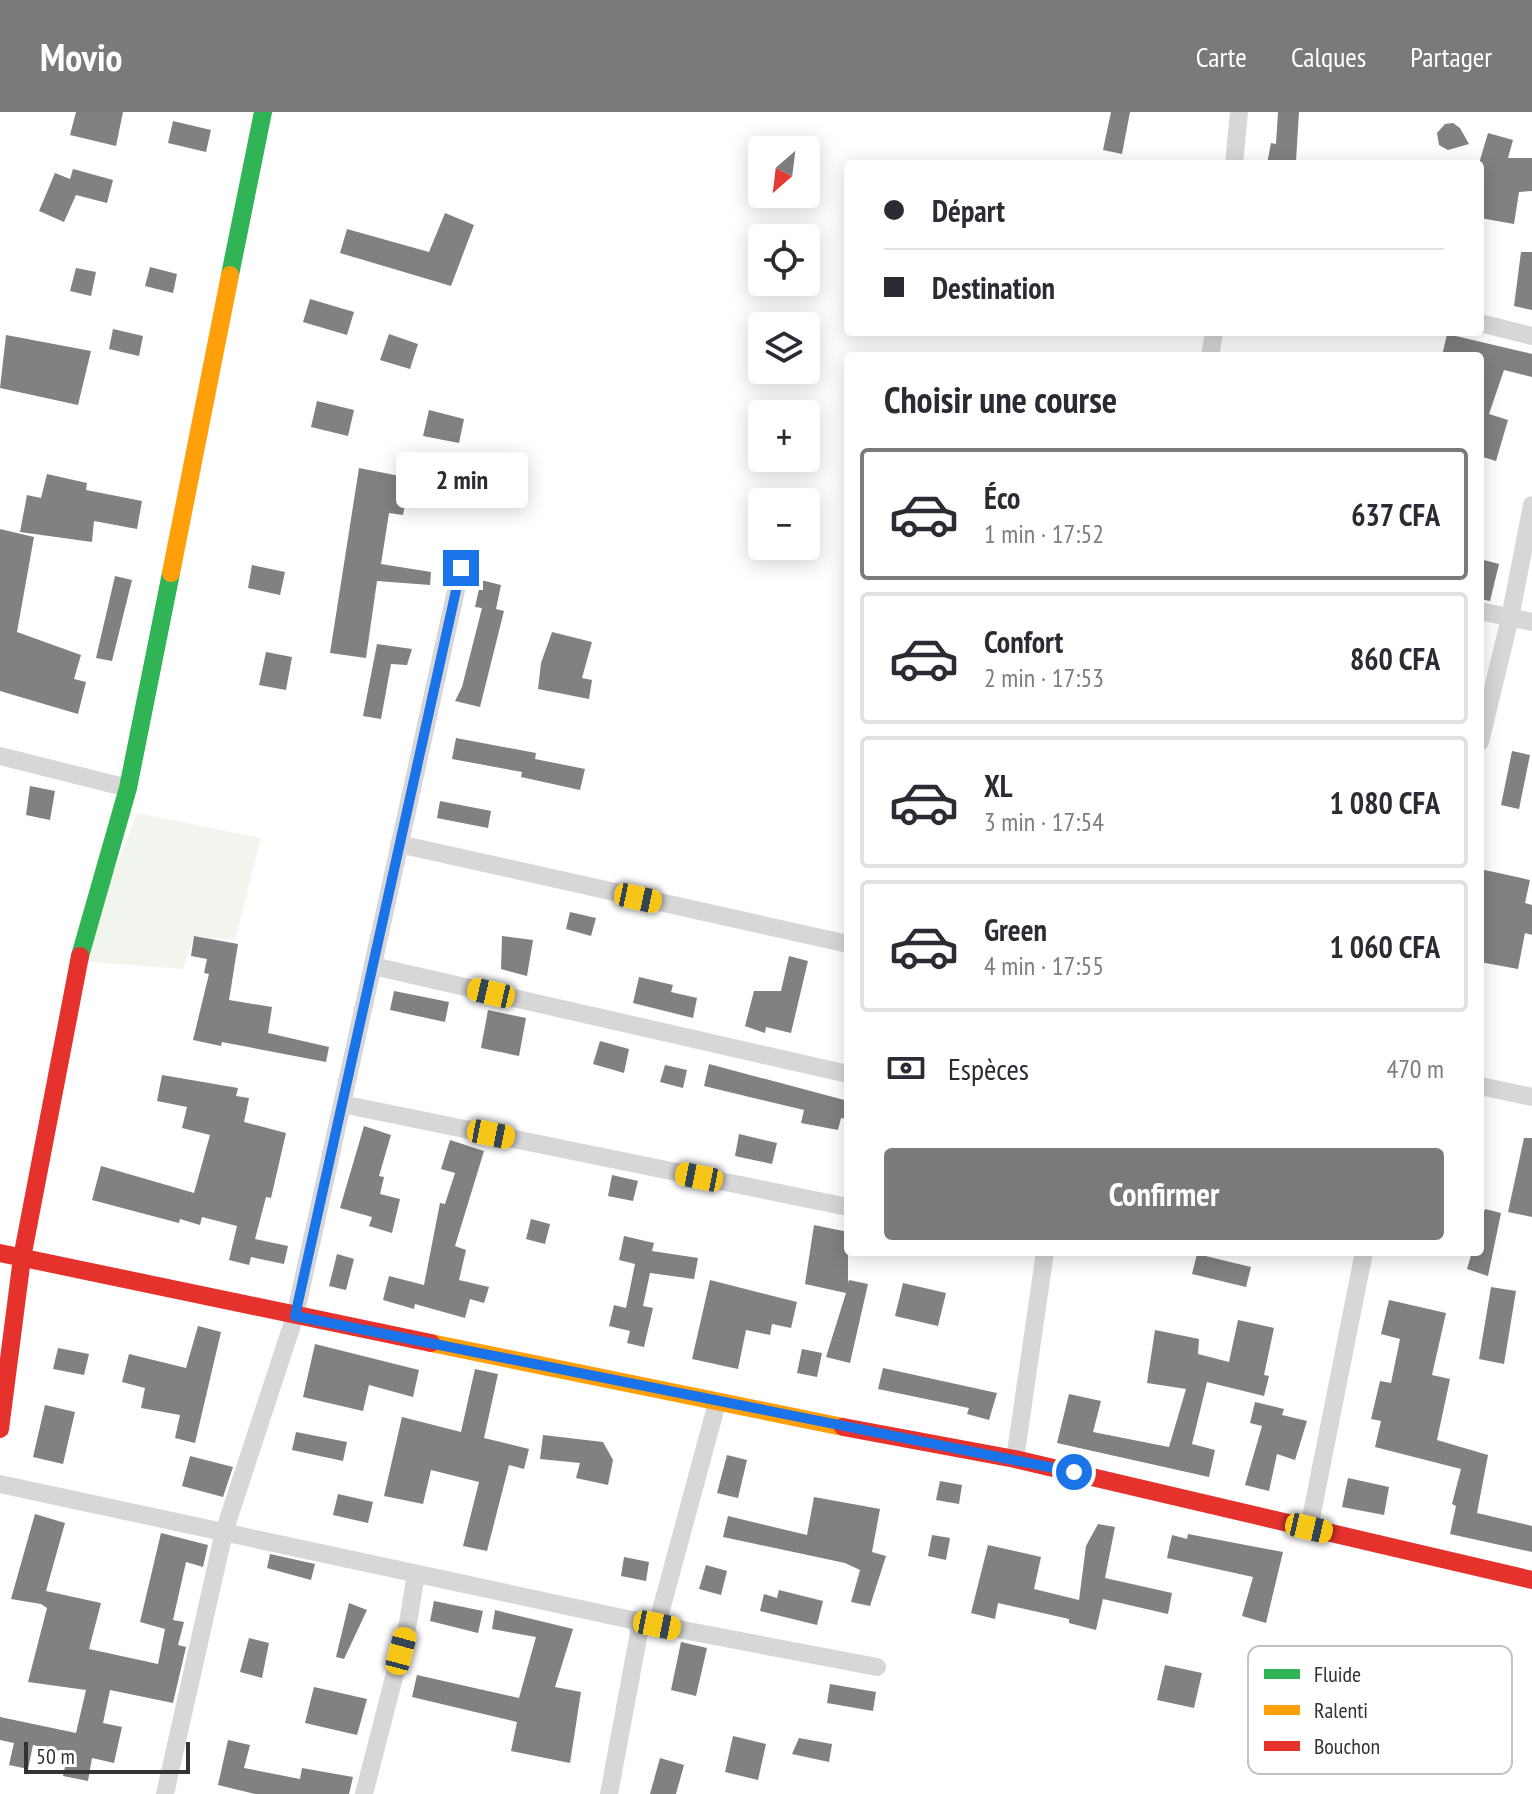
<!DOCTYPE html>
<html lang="fr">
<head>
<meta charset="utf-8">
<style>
	body { margin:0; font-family:"PT Sans Narrow",sans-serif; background:#f2f2f3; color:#2b2b33; height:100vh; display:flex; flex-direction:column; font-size:30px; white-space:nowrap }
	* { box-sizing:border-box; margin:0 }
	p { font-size:26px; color:#7c7c81 }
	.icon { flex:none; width:44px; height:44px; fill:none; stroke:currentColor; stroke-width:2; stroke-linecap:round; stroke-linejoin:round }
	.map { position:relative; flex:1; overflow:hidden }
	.sheet { position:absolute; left:844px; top:240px; width:640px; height:904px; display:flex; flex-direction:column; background:#fff; border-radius:8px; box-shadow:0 4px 20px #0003 }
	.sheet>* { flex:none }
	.banner { position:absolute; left:844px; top:48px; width:640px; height:176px; border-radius:8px; box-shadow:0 4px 20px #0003; display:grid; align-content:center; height:176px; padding:0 40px; background:#fff }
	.needle { width:52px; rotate:208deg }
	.controls { position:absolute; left:748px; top:24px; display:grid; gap:16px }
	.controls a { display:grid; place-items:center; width:72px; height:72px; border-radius:8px; background:#fff; box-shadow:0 4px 20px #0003; font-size:40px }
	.scale { position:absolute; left:24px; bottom:20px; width:166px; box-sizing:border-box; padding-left:8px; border:4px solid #333; border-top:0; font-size:22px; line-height:28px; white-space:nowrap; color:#333; -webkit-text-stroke:6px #fff; paint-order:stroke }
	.end { position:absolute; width:36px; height:36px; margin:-18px; border:10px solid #1a73e8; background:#fff; box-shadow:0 0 0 4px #fff }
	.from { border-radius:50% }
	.bubble { position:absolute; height:56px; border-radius:8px; background:#fff; box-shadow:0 4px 20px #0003; font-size:26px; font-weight:800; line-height:56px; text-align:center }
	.car { position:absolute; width:24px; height:48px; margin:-24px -12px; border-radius:10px; box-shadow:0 0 6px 2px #0007; background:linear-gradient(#f5c518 24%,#345 0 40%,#f5c518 0 76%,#345 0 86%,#f5c518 0) }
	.banner b { display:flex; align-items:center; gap:28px; height:76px; font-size:30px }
	.banner b+b { border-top:2px solid #e1e1e2 }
	.banner i { width:20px; height:20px; background:#2b2b33 }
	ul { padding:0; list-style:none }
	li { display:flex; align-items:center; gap:24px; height:132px; margin:0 16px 12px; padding:0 24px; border:4px solid #e1e1e2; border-radius:8px }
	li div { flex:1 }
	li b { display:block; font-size:30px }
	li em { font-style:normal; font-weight:800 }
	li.selected { border-color:#7a7a7a }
	li>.icon { width:72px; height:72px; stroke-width:1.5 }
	h2 { padding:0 40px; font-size:36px; line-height:96px }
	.pay { display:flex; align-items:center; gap:20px; height:88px; padding:0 40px; font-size:30px }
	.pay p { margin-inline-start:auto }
	.primary-button { display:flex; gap:16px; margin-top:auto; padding:16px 40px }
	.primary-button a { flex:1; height:92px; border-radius:8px; background:#7a7a7a; color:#fff; font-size:32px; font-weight:800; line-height:92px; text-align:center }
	header { display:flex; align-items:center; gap:48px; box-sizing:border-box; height:112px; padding:0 40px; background:#7a7a7a; color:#fff }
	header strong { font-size:38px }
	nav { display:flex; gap:44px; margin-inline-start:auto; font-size:28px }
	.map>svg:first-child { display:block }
</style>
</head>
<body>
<header>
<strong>Movio</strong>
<nav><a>Carte</a><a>Calques</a><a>Partager</a></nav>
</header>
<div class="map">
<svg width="1532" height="1682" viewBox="0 0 1532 1682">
	<rect width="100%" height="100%" fill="#fff"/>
	<path fill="#f1f5ed" d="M137,701l124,25 -26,102 -41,-4 -11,33 -104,-8z"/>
	<path fill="#818181" d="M76,0h47l-7,34 -46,-11z
		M1111,0h19l-8,42 -19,-4z
		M1278,0h21l-3,49 -4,3h-25l4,-21 5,1z
		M173,9l38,9 -5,22 -38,-9z
		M1453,11l7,5 9,16 -21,6 -9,-5 -2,-12 8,-9z
		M1488,21l25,7 -5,18h24v33l-13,1 -5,32 -34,-6v-58z
		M73,57l40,11 -6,23 -31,-8 -12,27 -25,-11 16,-38 15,6z
		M445,101l29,12 -23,61 -111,-33 7,-24 82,23z
		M1521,140h11v58l-18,-4z
		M150,155l27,7 -4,19 -28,-7z
		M76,156l20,4 -5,24 -21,-5z
		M310,187l44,13 -7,23 -44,-13z
		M113,217l30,7 -4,20 -30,-7z
		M389,222l29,10 -8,25 -30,-9z
		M1447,222l85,20v23l-28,-7 -15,44 19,6 -12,41 -16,-5v-100h-38z
		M6,223l85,16 -13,54 -78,-17z
		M317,289l37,9 -6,26 -37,-9z
		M429,298l35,9 -5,24 -36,-7z
		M359,356l51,10 -7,37 -14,-2 -8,51 50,8 -1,13 -53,-4 -11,77 -36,-5z
		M47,362l40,9 -1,7 56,11 -5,28 -43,-8 -2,21 -72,-10 7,-37 14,3z
		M0,417l34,8 -17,95 64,23 -7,24 12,3 -8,32 -78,-23z
		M1480,447l19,5 -9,37 -10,-2z
		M252,453l33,7 -5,23 -32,-7z
		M115,464l17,4 -20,81 -16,-3z
		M481,468l20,5 -5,24 8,2 -24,96 -25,-6 7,-14 20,-79 -7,-1z
		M552,520l40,10 -10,36 10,2 -3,19 -51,-10 3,-26z
		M377,532l35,5 -5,16 -16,-1 -10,55 -18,-3z
		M266,540l26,5 -6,33 -27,-5z
		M456,626l80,15 -1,6 50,10 -5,21 -59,-13 1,-5 -70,-13z
		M1512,639l18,4 -11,54 -18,-4z
		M30,674l25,5 -5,29 -24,-5z
		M440,689l51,10 -3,17 -51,-10z
		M1480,757l50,11 -5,23 7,2v30l-7,-2 -7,36 -38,-7z
		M570,800l26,6 -5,18 -25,-7z
		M194,824l44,8 -9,56 43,7 -4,26 61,14 -3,15 -104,-20 -1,4 -28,-6 16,-66 -5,-1 3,-14 -16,-3z
		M502,824l31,4 -6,36 -26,-7z
		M789,844l19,5 -17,72 -25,-6 -1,6 -20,-7 9,-35h27z
		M639,865l34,8 -2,7 26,6 -4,20 -60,-15z
		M394,879l55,11 -4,20 -55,-12z
		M488,898l38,8 -7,38 -38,-8z
		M600,929l29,8 -5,24 -31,-9z
		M709,952l139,37v18l-7,-1 -3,12 -37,-7 3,-13 -100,-24z
		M665,953l22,5 -4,18 -23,-6z
		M162,963l76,13 -2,8 13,2 -5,24 42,11 -15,65 -5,-1 -11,42 33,7 -4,18 -33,-7 -2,8 -20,-5 8,-34 -35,-9 -2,8 -20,-6 -1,4 -87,-23 9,-34 93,27 16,-58 -28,-7 5,-21 -30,-6z
		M364,1014l27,9 -12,41 5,1 -4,17 20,5 -8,34 -23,-7 3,-9 -32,-9z
		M739,1022l38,9 -5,21 -37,-8z
		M1524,1026h8v79l-24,-5z
		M450,1028l34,11 -29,95 11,4 -7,30 30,7 -5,16 -14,-4 -5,19 -50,-14 -1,5 -31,-9 6,-24 35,9 16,-82 5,1 10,-31 -14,-4z
		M612,1063l26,6 -5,20 -25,-5z
		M1485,1097l16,4 -13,63 -21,-7 5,-17h8v-27z
		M531,1107l19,5 -5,20 -19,-5z
		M814,1113l34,7v51l1,-3 19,4 -18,79 -24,-6 20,-64 -41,-9z
		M624,1124l30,7 -2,8 46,7 -4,21 -44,-6 -7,33 10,2 -9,39 -17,-4 3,-12 -21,-5 5,-21 12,3 9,-44 -16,-4z
		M337,1142l17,5 -8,31 -17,-4z
		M1197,1142l54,13 -5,20 -54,-13z
		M710,1168l87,22 -6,26 -19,-4 -2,11 -24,-5 -8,39 -46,-10z
		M903,1171l43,10 -8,33 -43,-10z
		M1491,1175l25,4 -12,73 -25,-5z
		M1389,1188l57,13 -14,62 18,4 -13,61 51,15 -11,58 55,13v26l-82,-18 6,-28 -4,-2 9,-35 -86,-22 6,-26 -10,-2 9,-38 11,2 9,-44 -19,-5z
		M1238,1208l36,8 -10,47 5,1 -5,20 -57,-14 -15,62 23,6 -6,27 -152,-34 12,-49 32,7 -8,31 76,15 17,-58 -39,-6 8,-53 44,9 -1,15 31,8z
		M198,1214l23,6 -26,111 -20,-5 5,-23 -39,-7 4,-20 -23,-6 7,-28 57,14z
		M315,1232l104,26 -6,27 -44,-12 -6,26 -60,-14z
		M58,1236l31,6 -5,21 -31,-6z
		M802,1237l20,4 -5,24 -20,-4z
		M883,1256l114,25 -8,27 -22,-6 2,-6 -91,-19z
		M475,1257l23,5 -14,64 45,11 -5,20 -15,-4 -22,86 -24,-5 16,-64 -48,-12 -8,34 -39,-8 18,-79 59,15z
		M1255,1290l29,7 -2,6 25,6 -12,39 -18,-6 -8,37 -24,-6 17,-59 -12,-3z
		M45,1293l30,7 -12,52 -30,-7z
		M296,1320l51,10 -4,19 -51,-11z
		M543,1323l60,7 10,18 -5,25 -32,-7 4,-15 -40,-4z
		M727,1343l20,5 -9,38 -21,-5z
		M190,1344l43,11 -10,30 -41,-11z
		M1348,1366l41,9 -5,28 -42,-8z
		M940,1369l22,4 -3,19 -23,-4z
		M338,1382l35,8 -5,21 -35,-8z
		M814,1385l66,12 -8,43 14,4 -16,50 -19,-4 9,-32 -15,-7 -122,-26 5,-21 79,19z
		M35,1402l30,9 -19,68 55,12 -12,46 69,15 7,-35 -25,-7 21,-89 47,12 -5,22 -17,-5 -13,58 11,2 -6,23 8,2 -13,56 -63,-13 -7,33 19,4 -8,36 -22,-5 -4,23 -25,-5 5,-23 -35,-8 -5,24 -19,-4 5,-22 -14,-3v-23l76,16 10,-43 -58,-8 19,-74 -6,-4 -30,-5z
		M1098,1412l17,3 -10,51 67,15 -4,21 -65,-15 -7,31 -27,-7v-4l-71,-16 -3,16 -24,-6 17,-68 53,12 -7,32 45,11 7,-54z
		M1188,1422l95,18 -17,71 -24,-7 11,-39 -86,-19 5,-23 15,4z
		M932,1423l18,3 -4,22 -18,-4z
		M270,1442l45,10 -4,16 -44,-12z
		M624,1445l25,5 -3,19 -25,-5z
		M706,1453l21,6 -6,24 -22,-6z
		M779,1478l44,11 -6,24 -57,-14 4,-17 13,4z
		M434,1489l49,10 -5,22 -48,-12z
		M349,1491l18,7 -23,49 -8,-2z
		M495,1498l78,19 -18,58 26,5 -11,71 -59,-12 6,-29 -105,-25 5,-22 102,23 17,-61 -44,-8z
		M249,1526l20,5 -7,35 -22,-6z
		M681,1530l26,6 -11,48 -25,-6z
		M1165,1553l37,8 -8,35 -37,-8z
		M830,1572l46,8 -3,19 -46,-8z
		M314,1575l53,12 -10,36 -52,-12z
		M733,1624l33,8 -8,36 -33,-8z
		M799,1626l33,6 -3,18 -37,-8z
		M228,1628l22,5 -6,23 56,11 2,-11 51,9 -4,17h-94l-37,-9z
		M660,1646l24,7 -8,29h-26z"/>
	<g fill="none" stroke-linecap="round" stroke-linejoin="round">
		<path stroke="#d7d7d7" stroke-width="18" d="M1234,52l5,-52
			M1480,211l52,13
			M1210,244l4,-24
			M1480,499l52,11
			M1480,630l30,-124 22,-113
			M0,644l128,32
			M399,732l449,100
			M373,854l475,108
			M1480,974l52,11
			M342,992l506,103
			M1015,1347l30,-207
			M0,1372l641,138 236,45
			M1309,1416l55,-276
			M657,1513l60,-222
			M165,1682l59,-262 71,-216 166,-748
			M364,1682l44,-171 8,-49
			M609,1682l32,-172"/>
		<path stroke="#30b455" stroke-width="18" d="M230,163l33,-163
			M80,844l48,-168 43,-215"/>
		<path stroke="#ff9f0a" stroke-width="18" d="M171,461l59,-298
			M431,1231l412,84"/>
		<path stroke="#e5322d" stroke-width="18" d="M0,1141l431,90
			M843,1315l172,32 517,121
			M0,1317l22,-171 58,-302"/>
	</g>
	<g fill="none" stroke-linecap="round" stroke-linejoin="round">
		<path stroke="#1a73e8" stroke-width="10" d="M461,456l-166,748 779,156"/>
	</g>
	<rect x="1248" y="1534" width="264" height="128" rx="12" fill="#fff" stroke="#c2c2c2" stroke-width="2"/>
	<rect x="1264" y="1557" width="36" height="10" fill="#30b455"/>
	<rect x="1264" y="1593" width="36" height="10" fill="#ff9f0a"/>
	<rect x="1264" y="1629" width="36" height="10" fill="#e5322d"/>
	<g font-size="22" fill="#333">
		<text x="1314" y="1570">Fluide</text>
		<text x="1314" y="1606">Ralenti</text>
		<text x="1314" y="1642">Bouchon</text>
	</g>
</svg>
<div class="controls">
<a><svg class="needle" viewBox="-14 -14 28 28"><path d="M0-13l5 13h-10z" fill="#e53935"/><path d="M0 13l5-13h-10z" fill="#7c7c81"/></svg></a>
<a><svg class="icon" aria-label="locate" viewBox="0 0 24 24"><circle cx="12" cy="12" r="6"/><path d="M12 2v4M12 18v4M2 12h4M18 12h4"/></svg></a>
<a><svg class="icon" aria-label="layers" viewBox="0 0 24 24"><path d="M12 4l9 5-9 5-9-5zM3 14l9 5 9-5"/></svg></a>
<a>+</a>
<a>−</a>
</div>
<div class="scale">50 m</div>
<i class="end from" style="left:1074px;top:1360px"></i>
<i class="end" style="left:461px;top:456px"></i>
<div class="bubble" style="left:396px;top:340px;width:132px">2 min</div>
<i class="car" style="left:638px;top:786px;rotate:102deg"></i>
<i class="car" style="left:491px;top:881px;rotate:283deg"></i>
<i class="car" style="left:491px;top:1022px;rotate:101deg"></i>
<i class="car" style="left:699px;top:1065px;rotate:281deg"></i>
<i class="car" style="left:1309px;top:1416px;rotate:103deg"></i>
<i class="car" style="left:657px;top:1513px;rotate:101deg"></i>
<i class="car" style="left:401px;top:1539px;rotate:15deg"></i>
<div class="banner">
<b><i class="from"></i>Départ</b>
<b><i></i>Destination</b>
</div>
<section class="sheet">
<h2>Choisir une course</h2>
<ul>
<li class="selected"><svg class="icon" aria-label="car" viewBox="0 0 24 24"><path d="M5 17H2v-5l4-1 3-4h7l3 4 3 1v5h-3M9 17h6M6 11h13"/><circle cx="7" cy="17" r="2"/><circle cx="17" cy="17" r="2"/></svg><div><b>Éco</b><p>1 min · 17:52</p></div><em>637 CFA</em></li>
<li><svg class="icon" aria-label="car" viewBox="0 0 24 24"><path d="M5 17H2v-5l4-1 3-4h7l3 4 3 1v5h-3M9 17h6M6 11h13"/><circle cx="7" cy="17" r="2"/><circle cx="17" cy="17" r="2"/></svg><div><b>Confort</b><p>2 min · 17:53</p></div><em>860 CFA</em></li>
<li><svg class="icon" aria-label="car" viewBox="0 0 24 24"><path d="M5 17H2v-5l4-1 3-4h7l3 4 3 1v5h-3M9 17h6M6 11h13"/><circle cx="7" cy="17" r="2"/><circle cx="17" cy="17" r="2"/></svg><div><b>XL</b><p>3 min · 17:54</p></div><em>1 080 CFA</em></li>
<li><svg class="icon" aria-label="car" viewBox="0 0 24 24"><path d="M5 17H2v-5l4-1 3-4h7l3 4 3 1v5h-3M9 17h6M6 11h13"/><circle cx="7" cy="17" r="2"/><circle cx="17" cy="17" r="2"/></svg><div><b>Green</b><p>4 min · 17:55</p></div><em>1 060 CFA</em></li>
</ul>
<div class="pay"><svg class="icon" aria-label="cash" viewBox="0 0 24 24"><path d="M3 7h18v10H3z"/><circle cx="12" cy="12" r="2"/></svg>Espèces<p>470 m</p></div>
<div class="primary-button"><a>Confirmer</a></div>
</section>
</div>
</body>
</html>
